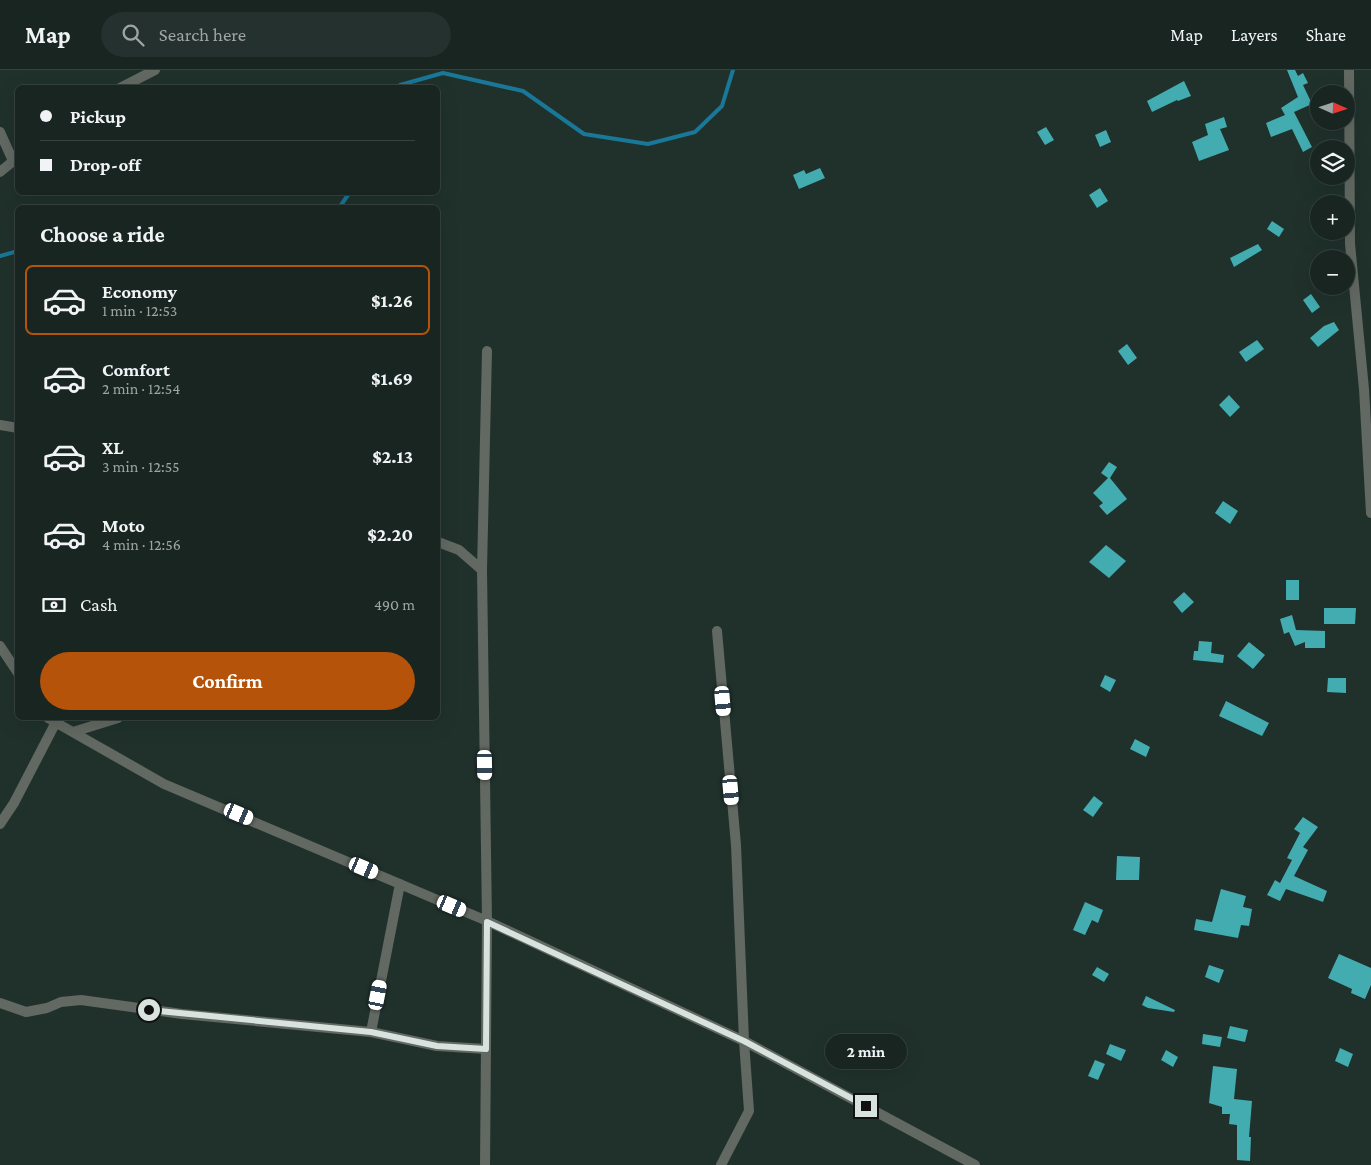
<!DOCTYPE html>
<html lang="en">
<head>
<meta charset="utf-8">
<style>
	body { margin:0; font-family:"Crimson Pro",serif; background:#25312e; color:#f1f3f6; height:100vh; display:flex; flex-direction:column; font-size:19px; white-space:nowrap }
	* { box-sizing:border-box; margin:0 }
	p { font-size:16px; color:#9fa5a5 }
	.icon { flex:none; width:28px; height:28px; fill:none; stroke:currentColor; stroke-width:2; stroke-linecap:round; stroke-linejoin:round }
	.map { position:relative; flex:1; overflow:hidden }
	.sheet { position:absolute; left:15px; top:135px; width:425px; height:515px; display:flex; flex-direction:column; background:#182521; border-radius:8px; box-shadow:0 5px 20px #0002,0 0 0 1px #36423f }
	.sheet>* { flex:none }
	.hud { position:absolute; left:15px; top:15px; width:425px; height:110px; border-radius:8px; box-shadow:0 5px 20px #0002,0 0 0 1px #36423f; display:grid; align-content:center; height:110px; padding:0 25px; background:#182521 }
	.needle { width:32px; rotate:93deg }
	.tools { position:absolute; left:1310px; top:15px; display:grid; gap:10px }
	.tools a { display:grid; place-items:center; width:45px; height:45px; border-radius:50%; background:#182521; box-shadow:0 5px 20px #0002,0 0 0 1px #36423f; font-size:25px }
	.end { position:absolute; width:22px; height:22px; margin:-11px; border:6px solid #d8e2de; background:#111; box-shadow:0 0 0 2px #111 }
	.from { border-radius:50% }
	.bubble { position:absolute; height:35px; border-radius:18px; background:#182521; box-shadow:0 5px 20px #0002,0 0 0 1px #36423f; font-size:16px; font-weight:700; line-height:35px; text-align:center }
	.car { position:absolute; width:15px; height:30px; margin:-15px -8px; border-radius:6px; box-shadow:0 0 4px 1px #0007; background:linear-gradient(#fff 24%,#345 0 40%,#fff 0 76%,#345 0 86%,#fff 0) }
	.hud b { display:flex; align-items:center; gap:18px; height:48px; font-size:19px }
	.hud b+b { border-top:1px solid #36423f }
	.hud i { width:12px; height:12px; background:#f1f3f6 }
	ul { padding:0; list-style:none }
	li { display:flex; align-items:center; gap:15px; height:70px; margin:0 10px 8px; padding:0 15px; border:2px solid transparent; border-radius:8px }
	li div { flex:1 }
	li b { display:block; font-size:19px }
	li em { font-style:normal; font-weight:700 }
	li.selected { border-color:#b45309 }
	li>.icon { width:45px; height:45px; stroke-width:1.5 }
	h2 { padding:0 25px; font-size:22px; line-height:60px }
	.pay { display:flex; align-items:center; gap:12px; height:55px; padding:0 25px; font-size:19px }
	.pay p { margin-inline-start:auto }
	.button { display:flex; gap:10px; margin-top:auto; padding:10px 25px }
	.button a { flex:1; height:58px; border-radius:30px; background:#b45309; color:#fff; font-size:20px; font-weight:700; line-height:58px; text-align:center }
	header { display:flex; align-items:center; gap:30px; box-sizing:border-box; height:70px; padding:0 25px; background:#182521; border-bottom:1px solid #36423f }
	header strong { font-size:24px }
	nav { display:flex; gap:28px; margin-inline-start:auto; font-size:18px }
	.search { width:350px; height:45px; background:#25312e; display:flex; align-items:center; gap:12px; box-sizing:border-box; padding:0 18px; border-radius:28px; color:#9fa5a5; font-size:19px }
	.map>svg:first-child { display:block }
</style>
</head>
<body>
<header>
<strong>Map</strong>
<div class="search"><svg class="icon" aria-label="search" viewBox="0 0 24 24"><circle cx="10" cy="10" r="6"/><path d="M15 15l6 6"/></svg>Search here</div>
<nav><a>Map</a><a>Layers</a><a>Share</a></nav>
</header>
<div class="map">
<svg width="1371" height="1095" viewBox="0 0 1371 1095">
	<rect width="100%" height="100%" fill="#20312c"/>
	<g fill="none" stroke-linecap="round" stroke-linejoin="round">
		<path stroke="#197797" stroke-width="4" d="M398,18l2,-3 43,-12 80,18 61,43 64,10 47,-12 27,-26 11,-36
			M339,138l11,-16
			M0,186l18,-5"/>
	</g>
	<path fill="#42acb1" d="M1287,0h8l3,6 5,-3 5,10 -5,2 9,19 -18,8 18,35 -9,5 -11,-23 -21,8 -5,-14 19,-8 -4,-7 17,-11z
		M1184,11l7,15 -13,5 -1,-1 -25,12 -5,-11z
		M1224,47l3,10 -7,2 9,21 -30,11 -7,-19 16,-7 -3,-11z
		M1046,57l8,13 -9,5 -8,-13z
		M1106,60l5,12 -11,5 -5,-12z
		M820,98l5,10 -26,11 -6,-14 11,-5 2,4z
		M1100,118l8,13 -11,7 -8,-13z
		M1272,151l12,8 -5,8 -12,-8z
		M1258,174l4,6 -28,17 -4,-9z
		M1311,224l9,13 -8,6 -9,-13z
		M1334,252l5,8 -21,17 -8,-9 14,-12z
		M1257,270l7,9 -18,13 -7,-10z
		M1127,274l10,14 -9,7 -10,-14z
		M1229,325l11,12 -10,10 -11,-12z
		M1109,392l8,5 -7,11 17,21 -20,16 -8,-9 4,-3 -10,-10 15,-15 -7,-5z
		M1223,431l15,10 -8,13 -15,-11z
		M1106,475l20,16 -17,17 -20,-16z
		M1286,510h13v20h-13z
		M1184,522l10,10 -12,11 -9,-11z
		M1324,538h32l-1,16h-31z
		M1292,545l4,15 29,1v17h-20v-6l-10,4 -6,-14 -5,2 -4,-15z
		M1199,571l13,1 -1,11 13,2 -1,8 -30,-3 1,-9h4z
		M1249,572l16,13 -12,14 -16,-13z
		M1105,605l11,5 -6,12 -10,-6z
		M1328,608h18v15l-19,-1z
		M1226,631l43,22 -7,13 -43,-20z
		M1135,669l15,8 -4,10 -16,-8z
		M1094,726l9,7 -10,14 -10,-7z
		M1303,747l15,10 -15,20 5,3 -14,26 33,15 -4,11 -37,-13 -6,12 -13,-6 8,-15 5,3 12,-23 -5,-2 13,-25 -6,-4z
		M1117,786l23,1 -1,23h-23z
		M1221,819l25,7 -3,11 9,2 -3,17 -8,-1 -3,13 -44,-8 2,-11 16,3z
		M1085,832l18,8 -5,13 -6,-3 -7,15 -12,-5z
		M1339,884l32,14v17l-6,14 -14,-6 1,-4 -24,-11z
		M1209,895l15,5 -5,13 -14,-6z
		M1097,897l12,7 -5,8 -12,-7z
		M1146,926l29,14 -1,2 -26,-4 -6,-3z
		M1230,956l18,4 -3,12 -18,-4z
		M1203,964l19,3 -2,10 -18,-3z
		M1110,974l16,6 -5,11 -15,-7z
		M1340,978l13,6 -5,13 -13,-6z
		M1166,980l12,7 -5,10 -12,-7z
		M1095,990l10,4 -7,16 -10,-4z
		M1213,996l24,3 -3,30 18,2 -3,36h2l-1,24 -13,-1v-35l-8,-1 1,-10h-8v-7l-13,-4z"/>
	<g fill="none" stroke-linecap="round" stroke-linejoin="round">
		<path stroke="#626862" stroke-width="10" d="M1349,0l1,174 14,145 7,124
			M120,18l35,-18
			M0,62l13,29
			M0,102l17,-14
			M0,355l18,3
			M438,472l21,8 23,20
			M717,561l19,214 8,196 5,70 -28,54
			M0,576l18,27
			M48,648l116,66 323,137 257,120 231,124
			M73,662l45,-14
			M0,754l14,-21 42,-81
			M0,933l26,9 21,-4 14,-6 20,-2 101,14 189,18 66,14 49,3
			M371,962l29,-148
			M485,1095l2,-244 -5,-351 5,-219"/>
	</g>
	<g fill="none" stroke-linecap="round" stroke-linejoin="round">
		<path stroke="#d8e2de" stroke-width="6" d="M149,940l222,22 66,14 49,3 1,-127 257,119 122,65"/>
	</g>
</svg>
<div class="tools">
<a><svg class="needle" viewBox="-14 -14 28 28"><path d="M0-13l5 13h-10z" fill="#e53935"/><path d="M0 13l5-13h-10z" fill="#9fa5a5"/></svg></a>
<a><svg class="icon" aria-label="layers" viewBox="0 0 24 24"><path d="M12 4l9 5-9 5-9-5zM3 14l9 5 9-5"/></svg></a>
<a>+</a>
<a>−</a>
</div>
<i class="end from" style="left:149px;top:940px"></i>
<i class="end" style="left:866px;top:1036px"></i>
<div class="bubble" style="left:825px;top:964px;width:82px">2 min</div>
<i class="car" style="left:723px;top:631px;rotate:175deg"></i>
<i class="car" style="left:485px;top:695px;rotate:179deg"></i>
<i class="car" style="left:731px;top:720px;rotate:175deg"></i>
<i class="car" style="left:239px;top:744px;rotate:113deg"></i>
<i class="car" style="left:364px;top:798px;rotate:113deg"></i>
<i class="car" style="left:452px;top:836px;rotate:113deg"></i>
<i class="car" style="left:378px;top:925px;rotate:11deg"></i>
<div class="hud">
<b><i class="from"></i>Pickup</b>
<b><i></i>Drop-off</b>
</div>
<section class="sheet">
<h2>Choose a ride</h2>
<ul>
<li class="selected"><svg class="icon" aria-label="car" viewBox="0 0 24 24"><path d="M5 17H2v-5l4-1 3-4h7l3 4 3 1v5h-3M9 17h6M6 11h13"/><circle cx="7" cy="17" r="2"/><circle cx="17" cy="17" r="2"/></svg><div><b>Economy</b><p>1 min · 12:53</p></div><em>$1.26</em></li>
<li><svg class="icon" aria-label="car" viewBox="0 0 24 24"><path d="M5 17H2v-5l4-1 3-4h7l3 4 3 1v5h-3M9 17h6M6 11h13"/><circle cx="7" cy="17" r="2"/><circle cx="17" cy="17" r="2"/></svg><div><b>Comfort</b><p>2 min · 12:54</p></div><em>$1.69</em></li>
<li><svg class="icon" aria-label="car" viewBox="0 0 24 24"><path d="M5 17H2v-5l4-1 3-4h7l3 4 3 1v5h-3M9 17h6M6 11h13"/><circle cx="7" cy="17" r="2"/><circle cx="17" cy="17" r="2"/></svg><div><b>XL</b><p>3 min · 12:55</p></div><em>$2.13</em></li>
<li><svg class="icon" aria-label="car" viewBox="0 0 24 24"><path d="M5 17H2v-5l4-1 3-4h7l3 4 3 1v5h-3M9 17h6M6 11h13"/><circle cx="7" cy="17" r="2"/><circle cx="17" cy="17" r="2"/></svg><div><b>Moto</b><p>4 min · 12:56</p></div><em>$2.20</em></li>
</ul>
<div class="pay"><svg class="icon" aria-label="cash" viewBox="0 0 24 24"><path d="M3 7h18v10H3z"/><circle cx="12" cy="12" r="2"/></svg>Cash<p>490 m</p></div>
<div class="button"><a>Confirm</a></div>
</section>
</div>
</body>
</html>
